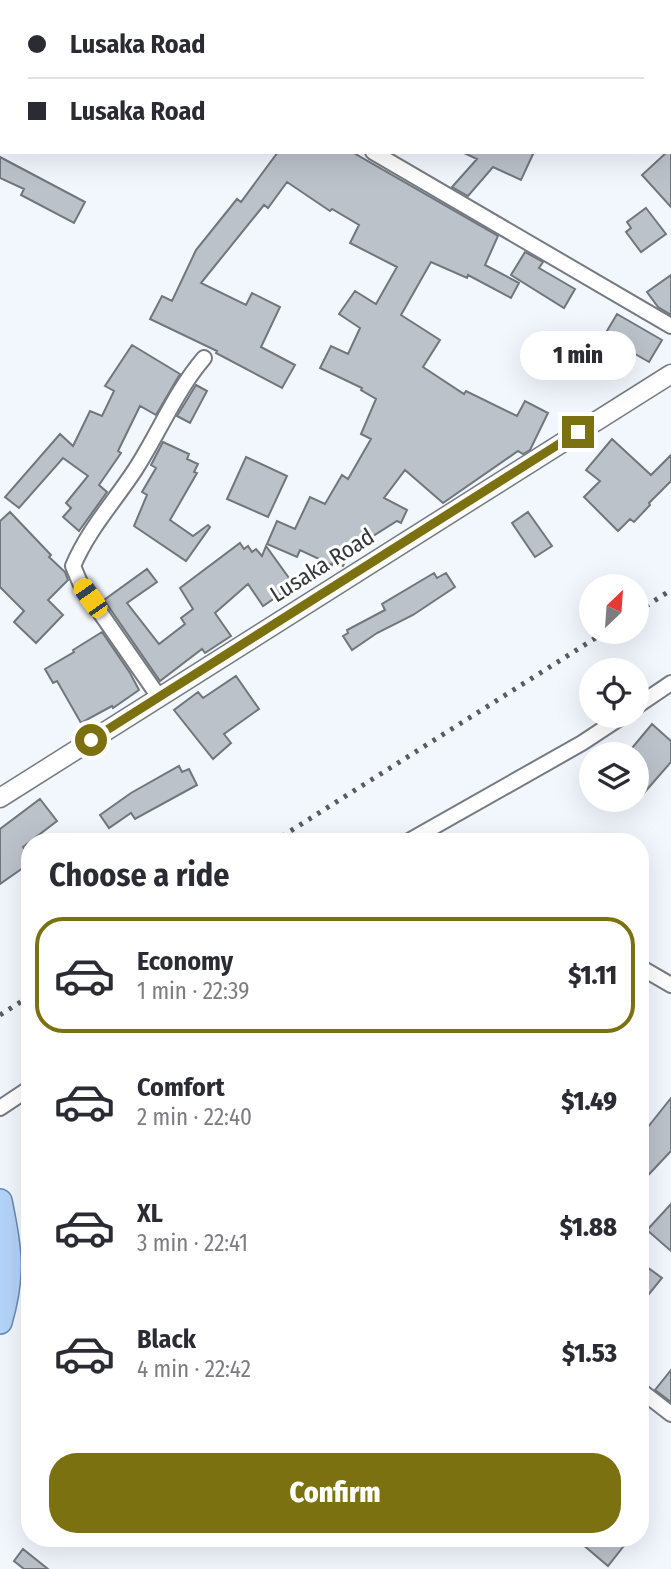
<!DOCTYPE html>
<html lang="en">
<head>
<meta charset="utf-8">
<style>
	body { margin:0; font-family:"Fira Sans Condensed",sans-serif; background:#f7f7f7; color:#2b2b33; height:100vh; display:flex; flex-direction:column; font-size:26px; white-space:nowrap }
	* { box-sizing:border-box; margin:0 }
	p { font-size:23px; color:#7c7c81 }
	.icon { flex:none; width:38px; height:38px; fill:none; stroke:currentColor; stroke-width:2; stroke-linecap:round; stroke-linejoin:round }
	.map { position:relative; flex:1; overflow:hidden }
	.drawer { position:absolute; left:21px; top:833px; width:628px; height:714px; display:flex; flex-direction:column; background:#fff; border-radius:28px; box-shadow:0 7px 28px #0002 }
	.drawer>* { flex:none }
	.top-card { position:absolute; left:0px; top:0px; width:672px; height:154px; box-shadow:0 7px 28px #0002; display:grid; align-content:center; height:154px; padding:0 28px; background:#fff }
	.needle { width:46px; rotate:25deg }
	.controls { position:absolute; left:579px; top:574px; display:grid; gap:14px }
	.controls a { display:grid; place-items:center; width:70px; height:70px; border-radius:50%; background:#fff; box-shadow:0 7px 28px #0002; font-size:35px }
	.end { position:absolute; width:32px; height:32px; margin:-16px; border:9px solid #7c7111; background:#fff; box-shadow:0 0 0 4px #fff }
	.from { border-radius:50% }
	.bubble { position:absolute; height:49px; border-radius:24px; background:#fff; box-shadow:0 7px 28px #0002; font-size:23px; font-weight:800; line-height:49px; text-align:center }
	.car { position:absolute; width:21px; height:42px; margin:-21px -10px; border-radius:9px; box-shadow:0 0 5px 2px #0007; background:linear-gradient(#f5c518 24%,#345 0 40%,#f5c518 0 76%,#345 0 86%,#f5c518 0) }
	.top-card b { display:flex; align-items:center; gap:24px; height:66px; font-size:26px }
	.top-card b+b { border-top:2px solid #e1e1e2 }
	.top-card i { width:18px; height:18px; background:#2b2b33 }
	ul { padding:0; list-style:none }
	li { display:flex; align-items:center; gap:21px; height:116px; margin:0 14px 10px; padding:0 14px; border:4px solid transparent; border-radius:28px }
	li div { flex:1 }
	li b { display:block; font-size:26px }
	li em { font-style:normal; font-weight:800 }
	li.active { border-color:#7c7111 }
	li>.icon { width:63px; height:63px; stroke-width:1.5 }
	h2 { padding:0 28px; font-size:32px; line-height:84px }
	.cta { display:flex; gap:14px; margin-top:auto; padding:14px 28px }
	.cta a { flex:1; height:80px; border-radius:28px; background:#7c7111; color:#fff; font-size:28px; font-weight:800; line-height:80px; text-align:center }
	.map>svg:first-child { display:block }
</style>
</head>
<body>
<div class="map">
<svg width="671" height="1569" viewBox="0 0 671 1569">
	<rect width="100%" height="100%" fill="#f2f7fe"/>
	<path fill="#bcc2ca" stroke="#71767d" stroke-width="2" d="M671,149v58l-29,-32 25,-23h3z
		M278,152h74l146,84 -13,29 34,18 -8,15 -43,-23 -1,3 -36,-16 -30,53 39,25 -17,27 41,27 2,-3 51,25 8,-15 23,12 -18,37 -7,4 -5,-3 -75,52 -38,-33 -21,28 23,12 -6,13 -4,-2 -46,29 -8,16 -10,-5 -1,4 -32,-15 -3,7 -30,-13 10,-23 18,8 15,-32 15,7 17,-29 6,4 23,-40 -10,-5 15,-35 -15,-9 1,-2 -42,-20 11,-22 17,8 12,-26 -21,-14 16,-23 21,13 21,-37 -47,-24 9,-18 -27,-16 -2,2 -43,-29 -19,26 -4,-3 -63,78 45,22 6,-12 28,14 -19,40 34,18 -13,23 -66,-35 1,-2 -67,-32 12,-23 10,5 24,-51 41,-51 4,3z
		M462,152h72l-13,28 -28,-13 -25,29 -16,-9 25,-28z
		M0,157l85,45 -11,21 -53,-28 3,-6 -24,-11z
		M646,208l20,26 -25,18 -15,-20 5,-4 -4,-6z
		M525,252l18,10 -4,6 36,21 -11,19 -53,-33z
		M671,275v40l-13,-8 -11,-15z
		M617,314l45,26 -13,22 -45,-26z
		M132,345l48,29 -24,41 -16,-9 -22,45 3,2 -22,32 8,7 -28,39 -16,-14 8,-9 -5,-5 22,-27 -25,-18 -44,50 -14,-11 55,-63 13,12 17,-35 12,5 12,-25 -9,-5z
		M196,385l11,6 -17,32 -13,-7z
		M612,439l39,36 20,-20v26l-22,22 1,2 -16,17 -4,-3 -12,12 -34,-34 16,-16 -14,-11z
		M163,442l26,12 -2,5 11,5 -4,8 3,1 -27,47 23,16 15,-11 2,2 -24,34 -52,-35 13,-31 -5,-3 14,-24 -5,-3z
		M246,457l41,19 -19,41 -41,-18z
		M10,512l41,43 -2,2 16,15 3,8 -20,20 15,15 -27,28 -22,-21 10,-11 -24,-24v-66z
		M528,512l24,34 -17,11 -23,-34z
		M240,543l4,6 4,-3 4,6 4,-3 6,7 4,-10 28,39 -31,21 -15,-22 -33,29 16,23 -26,17 -3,-4 -42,32 -56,-81 43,-31 10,13 -30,21 32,41 26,-20 -4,-6 12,-9 -13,-21z
		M434,573l3,5 9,-5 9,14 -42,28 -36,18 -25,17 -9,-14 5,-3 -1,-3 38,-20 -3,-6z
		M102,632l28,41 9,17 -26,18 -1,-2 -31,17 -24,-42 -4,2 -8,-14 29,-17 -1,-2z
		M236,676l23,33 -35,25 7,9 -18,16 -39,-49 24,-18 5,6z
		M652,724l19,17v21l-34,39v-47h-10z
		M179,766l3,6 7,-3 8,16 -62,34 -4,-6 -22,15 -9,-13 31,-22z
		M40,799l17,22 -34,26 7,10v6l-30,21v-55z
		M671,1098v53l-31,33v-47z
		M671,1204v47l-24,-21z
		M647,1267l15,11 -22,27v-29z
		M671,1370v32l-16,-12z
		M575,1538h55l-22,28z
		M23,1549l25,20h-24l-10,-8z"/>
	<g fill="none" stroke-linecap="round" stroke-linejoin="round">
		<defs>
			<path id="minor" d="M121,0l3,2
				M544,0l3,2
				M670,87h1
				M373,152l298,174
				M159,697l-78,-112 -8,-19c15,-36 41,-64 62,-96 24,-37 40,-78 69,-112
				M637,706l34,-23
				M407,842l175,-99 41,-27
				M640,967l31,18
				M0,1108l30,-20
				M640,1390l31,24"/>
			<path id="tertiary" d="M0,798l671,-424"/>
			<path id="primary" d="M0,1201c10,48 14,73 0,121"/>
		</defs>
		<use href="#minor" stroke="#767b82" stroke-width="18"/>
		<use href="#tertiary" stroke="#767b82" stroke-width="21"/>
		<use href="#primary" stroke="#678bb4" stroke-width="26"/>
		<use href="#minor" stroke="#fff" stroke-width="14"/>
		<use href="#tertiary" stroke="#fff" stroke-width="18"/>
		<use href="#primary" stroke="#b5d4f9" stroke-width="23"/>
		<path stroke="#585c5f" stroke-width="5" stroke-dasharray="3.5 7" stroke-linecap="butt" d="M637,612l34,-22
			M273,842l332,-210
			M0,1015l30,-19"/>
	</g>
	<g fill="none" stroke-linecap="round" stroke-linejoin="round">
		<path stroke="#7c7111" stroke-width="9" d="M91,740l487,-308"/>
	</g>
	<g text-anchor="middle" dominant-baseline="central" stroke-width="6" stroke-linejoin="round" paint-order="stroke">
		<g font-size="23" fill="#34373a" stroke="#fff">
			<text transform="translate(322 565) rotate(-32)">Lusaka Road</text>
		</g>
	</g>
</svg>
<div class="controls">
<a><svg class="needle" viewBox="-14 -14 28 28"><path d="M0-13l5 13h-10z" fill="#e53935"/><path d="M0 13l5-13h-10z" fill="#7c7c81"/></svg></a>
<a><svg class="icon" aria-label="locate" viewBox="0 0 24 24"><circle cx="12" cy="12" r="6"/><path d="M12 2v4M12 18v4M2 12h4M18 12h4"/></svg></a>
<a><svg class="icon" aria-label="layers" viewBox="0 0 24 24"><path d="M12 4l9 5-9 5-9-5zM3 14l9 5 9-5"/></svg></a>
</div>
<i class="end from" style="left:91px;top:740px"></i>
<i class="end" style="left:578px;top:432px"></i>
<div class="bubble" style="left:520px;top:331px;width:116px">1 min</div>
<i class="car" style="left:90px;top:598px;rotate:325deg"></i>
<div class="top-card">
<b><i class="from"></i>Lusaka Road</b>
<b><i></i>Lusaka Road</b>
</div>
<section class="drawer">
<h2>Choose a ride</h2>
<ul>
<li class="active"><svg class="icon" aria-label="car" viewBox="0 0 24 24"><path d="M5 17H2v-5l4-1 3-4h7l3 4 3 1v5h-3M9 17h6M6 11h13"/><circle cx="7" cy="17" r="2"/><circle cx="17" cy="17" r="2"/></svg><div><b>Economy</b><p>1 min · 22:39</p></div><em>$1.11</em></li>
<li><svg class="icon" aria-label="car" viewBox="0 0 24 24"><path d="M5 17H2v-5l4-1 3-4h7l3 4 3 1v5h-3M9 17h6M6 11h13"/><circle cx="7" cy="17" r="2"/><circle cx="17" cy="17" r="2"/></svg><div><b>Comfort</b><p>2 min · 22:40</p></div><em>$1.49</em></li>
<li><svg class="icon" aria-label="car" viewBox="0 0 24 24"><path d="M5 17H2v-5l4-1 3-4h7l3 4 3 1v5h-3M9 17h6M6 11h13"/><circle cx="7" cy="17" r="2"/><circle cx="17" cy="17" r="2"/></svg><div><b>XL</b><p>3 min · 22:41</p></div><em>$1.88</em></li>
<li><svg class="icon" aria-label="car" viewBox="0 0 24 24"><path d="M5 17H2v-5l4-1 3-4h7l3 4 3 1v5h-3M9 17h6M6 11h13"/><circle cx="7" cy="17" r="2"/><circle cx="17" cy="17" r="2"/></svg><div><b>Black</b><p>4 min · 22:42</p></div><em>$1.53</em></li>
</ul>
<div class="cta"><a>Confirm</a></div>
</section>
</div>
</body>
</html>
